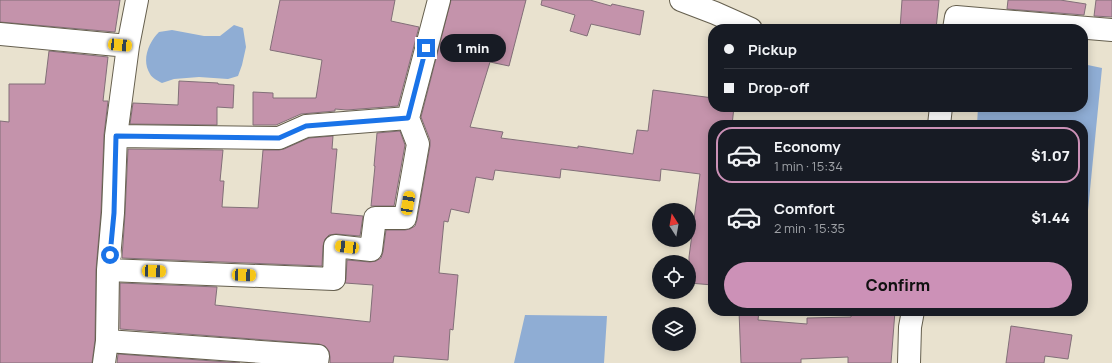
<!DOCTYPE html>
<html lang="en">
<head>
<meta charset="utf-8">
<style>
	body { margin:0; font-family:Manrope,sans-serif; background:#20242c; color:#f1f3f6; height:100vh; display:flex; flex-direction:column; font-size:15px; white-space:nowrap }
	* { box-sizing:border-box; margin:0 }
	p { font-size:13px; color:#9ea1a6 }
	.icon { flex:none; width:22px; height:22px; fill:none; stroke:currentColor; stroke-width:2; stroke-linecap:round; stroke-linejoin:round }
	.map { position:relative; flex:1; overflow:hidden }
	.drawer { position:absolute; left:708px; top:120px; width:380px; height:196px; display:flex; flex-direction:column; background:#171b24; border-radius:16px; box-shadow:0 2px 10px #0003 }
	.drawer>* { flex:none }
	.guide { position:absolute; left:708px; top:24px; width:380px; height:88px; border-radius:16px; box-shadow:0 2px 10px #0003; display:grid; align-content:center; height:88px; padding:0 16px; background:#171b24 }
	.needle { width:26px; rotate:349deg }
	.fabs { position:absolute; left:652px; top:203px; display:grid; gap:8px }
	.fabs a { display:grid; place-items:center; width:44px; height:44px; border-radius:50%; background:#171b24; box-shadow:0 2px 10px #0003; font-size:20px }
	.end { position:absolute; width:18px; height:18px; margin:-9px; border:5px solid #1a73e8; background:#fff; box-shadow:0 0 0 2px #fff }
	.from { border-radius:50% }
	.bubble { position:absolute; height:28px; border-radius:14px; background:#171b24; box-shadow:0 2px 10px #0003; font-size:13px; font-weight:800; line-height:28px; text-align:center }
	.car { position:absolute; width:12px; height:24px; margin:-12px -6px; border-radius:5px; box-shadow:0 0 3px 1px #0007; background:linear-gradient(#f5c518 24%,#345 0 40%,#f5c518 0 76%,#345 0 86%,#f5c518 0) }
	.guide b { display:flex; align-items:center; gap:14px; height:38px; font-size:15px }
	.guide b+b { border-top:1px solid #363941 }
	.guide i { width:10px; height:10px; background:#f1f3f6 }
	ul { padding:7px 0 0; list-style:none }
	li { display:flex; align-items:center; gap:12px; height:56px; margin:0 8px 6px; padding:0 8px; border:2px solid transparent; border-radius:16px }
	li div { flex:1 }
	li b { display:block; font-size:15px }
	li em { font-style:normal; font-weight:800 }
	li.on { border-color:#cc91b7 }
	li>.icon { width:36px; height:36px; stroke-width:1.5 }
	.button { display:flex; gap:8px; margin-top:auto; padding:8px 16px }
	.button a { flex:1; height:46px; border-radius:24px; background:#cc91b7; color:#111; font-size:16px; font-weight:800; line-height:46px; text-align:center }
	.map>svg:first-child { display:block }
</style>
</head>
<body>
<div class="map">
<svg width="1112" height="363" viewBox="0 0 1112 363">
	<rect width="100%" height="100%" fill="#e9e2cf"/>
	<path fill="#8fadd4" d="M234,25l9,3 3,19 -4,18 -4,11 -10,3 -29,-2 -25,2 -12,4c-4,-2 -10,-5 -12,-9 -9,-14 -1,-32 9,-42l13,-2 32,6h16z
		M1083,64l19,4 -18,183 -1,-126h-106l1,-18h105z
		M525,315l82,1 -3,47h-90z"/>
	<path fill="#c493ab" stroke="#826f78" d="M0,0h120l-5,32 -115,-10z
		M280,0h115l-4,21 28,6 -21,79 -51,4 -12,-1v2l-34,3 -25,11h-23v-33l20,1v5h43l6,-38 -52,-10z
		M451,0h75l-17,66 -19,-4 -20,65 33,5 -2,6 77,10v-2l55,8 4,-24 11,1 5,-41 60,8v9h21l-2,18h-19v160l-24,-2v-26l11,-83 -39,-5 -1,12 -99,-12 -1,9 -65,-8 -2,10 -17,-3 -7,36 -18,-4 -3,13 -4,-1 -5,52 19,2 -5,55 -3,-1 -2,31 -54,-4 -1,7h-63v-6l-1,-6 -4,-5 -6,-2 -199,-15v-46l97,4 -2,18 155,17 3,-37 -28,-2 1,-4 1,-19 23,2 6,-1 5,-3 2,-6 3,-22h19l5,-1 5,-3 2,-6 13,-74v-6l-9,-23z
		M542,0h48l21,6 1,-2 32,7 -4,24 -49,-11 -4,12 -17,-5 5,-16 -34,-10z
		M902,0h37l-3,29h-36z
		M1008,0h52l26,4 -2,11 -77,-6z
		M1096,0h16v17l-18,-1z
		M49,51l59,6 -5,44h5l-4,34 -3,77 -5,58 -1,70 -3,23h-92v-242l9,1v-38h36z
		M179,81l39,2v1l16,1 -1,23 -16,-1v18l-87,-1 3,-21 45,2z
		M400,131l5,14 -11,61h-23l4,-40h-1l3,-33z
		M333,136l-1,13h5l-6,64 32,3 -3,20 -24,-2 -7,1 -4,4 -2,7 -1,20 -200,-8 3,-44 3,-65 95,1 -3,31h4l-2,26 36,1 5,-58h16l5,-1 25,-11z
		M739,311h20l-1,9 49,4v-6l44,-1 1,-6h43l-4,52h-43v-6l-47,2v4h-60z
		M1011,326l61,9 -4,24 -23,-3 -1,7h-38z
		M118,354l122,9h-123z"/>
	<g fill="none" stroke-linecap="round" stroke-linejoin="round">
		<defs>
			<path id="street" d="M681,0l34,13 36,16
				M954,29l2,-12 156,13
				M0,34l128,12
				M939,125l2,-18
				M116,136l163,2 27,-12 102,-8
				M108,270l226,9 1,-33 36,4 4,-32h30l13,-74 -10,-26 31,-118
				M107,341l211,15 -1,7
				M104,363l3,-22 1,-71 5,-57 3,-77 12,-90 9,-46
				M909,363l1,-36 3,-16"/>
		</defs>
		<use href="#street" stroke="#655f4e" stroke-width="24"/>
		<use href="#street" stroke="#fff" stroke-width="22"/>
	</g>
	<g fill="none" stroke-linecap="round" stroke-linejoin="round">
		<path stroke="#1a73e8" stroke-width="5" d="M110,255l4,-42 2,-77 163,2 27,-12 102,-8 18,-70"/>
	</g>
</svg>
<div class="fabs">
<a><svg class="needle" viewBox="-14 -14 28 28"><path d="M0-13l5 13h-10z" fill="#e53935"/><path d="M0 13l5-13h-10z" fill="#9ea1a6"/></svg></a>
<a><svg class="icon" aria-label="locate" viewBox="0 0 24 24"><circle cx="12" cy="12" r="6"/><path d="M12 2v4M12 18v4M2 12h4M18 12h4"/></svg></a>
<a><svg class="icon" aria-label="layers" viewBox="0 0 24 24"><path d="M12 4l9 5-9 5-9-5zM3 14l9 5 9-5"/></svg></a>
</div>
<i class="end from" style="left:110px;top:255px"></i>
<i class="end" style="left:426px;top:48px"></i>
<div class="bubble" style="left:440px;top:34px;width:66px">1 min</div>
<i class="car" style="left:120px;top:45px;rotate:95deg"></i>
<i class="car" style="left:408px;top:203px;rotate:10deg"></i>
<i class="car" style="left:347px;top:247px;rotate:277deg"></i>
<i class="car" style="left:154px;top:271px;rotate:92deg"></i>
<i class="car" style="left:244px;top:275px;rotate:92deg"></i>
<div class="guide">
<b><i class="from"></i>Pickup</b>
<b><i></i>Drop-off</b>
</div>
<section class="drawer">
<ul>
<li class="on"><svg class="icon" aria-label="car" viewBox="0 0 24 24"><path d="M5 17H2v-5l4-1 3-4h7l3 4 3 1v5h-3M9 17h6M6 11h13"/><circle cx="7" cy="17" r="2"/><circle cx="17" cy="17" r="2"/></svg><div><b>Economy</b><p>1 min · 15:34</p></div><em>$1.07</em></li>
<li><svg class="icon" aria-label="car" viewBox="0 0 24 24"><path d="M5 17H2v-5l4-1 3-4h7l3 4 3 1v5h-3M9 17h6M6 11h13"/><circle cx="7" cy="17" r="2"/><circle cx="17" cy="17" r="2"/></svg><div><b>Comfort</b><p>2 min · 15:35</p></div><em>$1.44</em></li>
</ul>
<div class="button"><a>Confirm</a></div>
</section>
</div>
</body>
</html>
